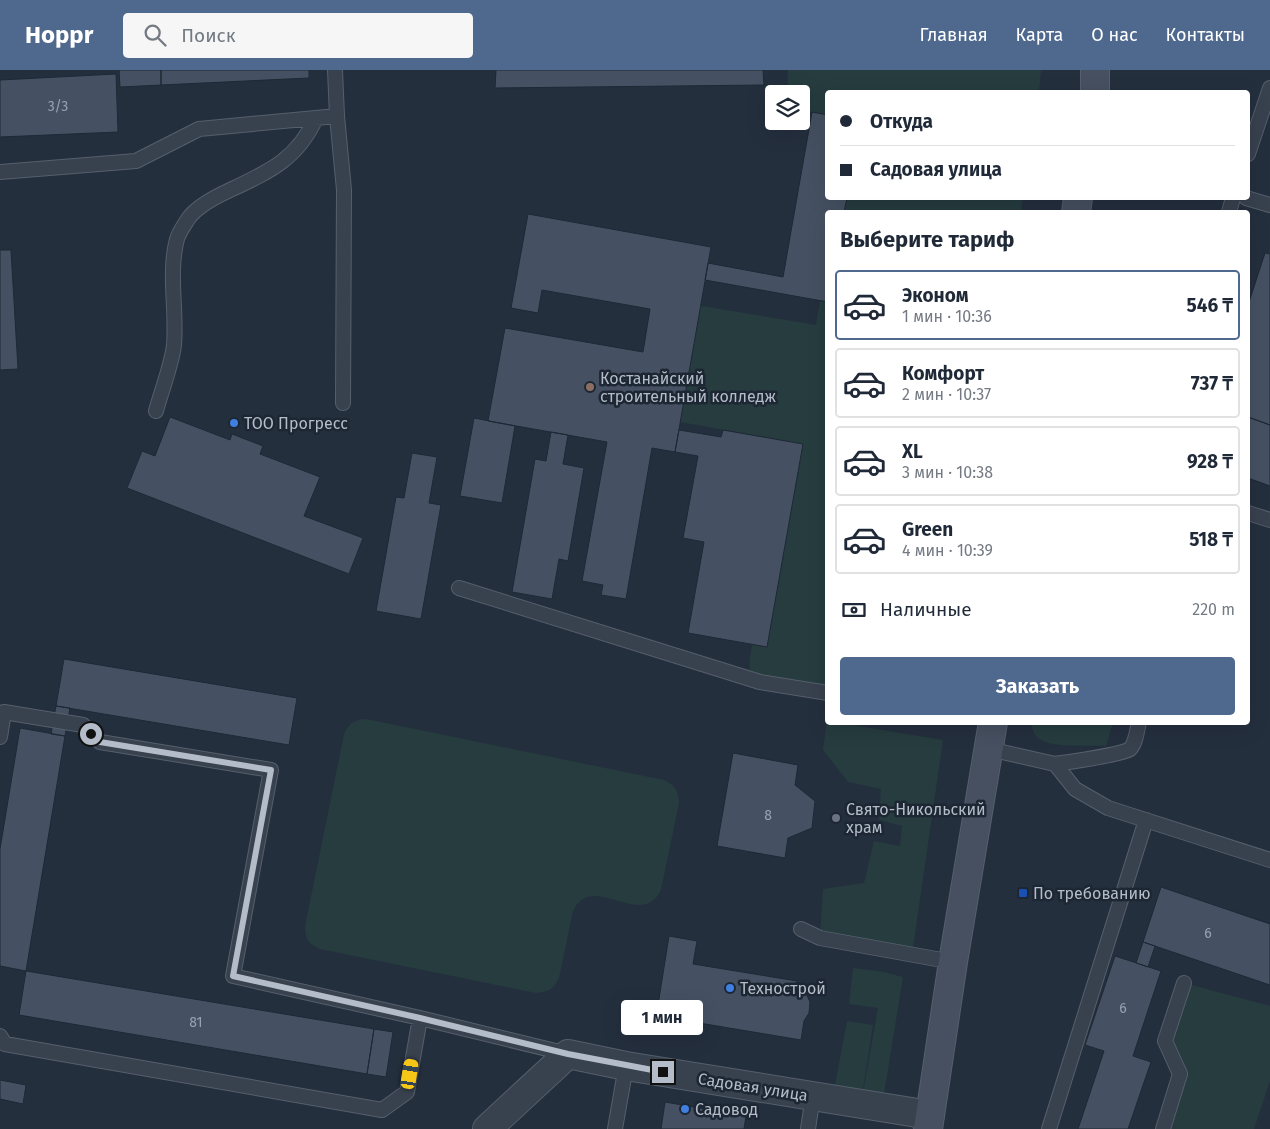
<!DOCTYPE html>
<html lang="ru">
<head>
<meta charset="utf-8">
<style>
	body { margin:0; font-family:"Fira Sans",sans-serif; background:#f6f6f7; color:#1f2937; height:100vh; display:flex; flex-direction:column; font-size:19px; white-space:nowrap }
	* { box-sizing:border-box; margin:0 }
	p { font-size:16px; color:#747a83 }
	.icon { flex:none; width:28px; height:28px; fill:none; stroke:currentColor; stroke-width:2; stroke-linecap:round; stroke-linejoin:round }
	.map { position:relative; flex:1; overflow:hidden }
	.side { position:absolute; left:825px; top:140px; width:425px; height:515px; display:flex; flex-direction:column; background:#fff; border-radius:5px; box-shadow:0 5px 20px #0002 }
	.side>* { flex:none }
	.banner { position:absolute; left:825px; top:20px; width:425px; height:110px; border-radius:5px; box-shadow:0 5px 20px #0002; display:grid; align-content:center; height:110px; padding:0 15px; background:#fff }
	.buttons { position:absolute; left:765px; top:15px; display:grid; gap:10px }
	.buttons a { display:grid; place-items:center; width:45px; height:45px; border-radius:5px; background:#fff; box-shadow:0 5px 20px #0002; font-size:25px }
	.end { position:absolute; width:22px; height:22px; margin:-11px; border:6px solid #b4bcc9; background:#111; box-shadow:0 0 0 2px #111 }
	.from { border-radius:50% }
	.bubble { position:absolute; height:35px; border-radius:5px; background:#fff; box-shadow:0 5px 20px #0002; font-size:16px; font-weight:700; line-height:35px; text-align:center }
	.car { position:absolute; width:15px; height:30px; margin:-15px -8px; border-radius:6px; box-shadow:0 0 4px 1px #0007; background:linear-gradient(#f5c518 24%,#345 0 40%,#f5c518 0 76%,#345 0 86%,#f5c518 0) }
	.banner b { display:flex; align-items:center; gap:18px; height:48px; font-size:19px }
	.banner b+b { border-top:1px solid #e0e1e3 }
	.banner i { width:12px; height:12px; background:#1f2937 }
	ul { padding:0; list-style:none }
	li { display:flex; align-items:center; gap:15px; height:70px; margin:0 10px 8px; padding:0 5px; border:2px solid #e0e1e3; border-radius:5px }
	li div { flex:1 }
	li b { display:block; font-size:19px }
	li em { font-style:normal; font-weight:700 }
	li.active { border-color:#4f688e }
	li>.icon { width:45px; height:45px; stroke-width:1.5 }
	h2 { padding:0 15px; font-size:22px; line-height:60px }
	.pay { display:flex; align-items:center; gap:12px; height:55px; padding:0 15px; font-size:19px }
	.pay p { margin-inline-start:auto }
	.action { display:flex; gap:10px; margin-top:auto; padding:10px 15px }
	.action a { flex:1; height:58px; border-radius:5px; background:#4f688e; color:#fff; font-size:20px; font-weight:700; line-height:58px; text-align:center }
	header { display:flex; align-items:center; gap:30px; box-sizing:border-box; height:70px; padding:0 25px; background:#4f688e; color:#fff }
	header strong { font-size:24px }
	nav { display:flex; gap:28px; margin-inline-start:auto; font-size:18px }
	.search { width:350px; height:45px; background:#f6f6f7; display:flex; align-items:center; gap:12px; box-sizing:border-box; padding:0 18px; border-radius:5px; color:#747a83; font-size:19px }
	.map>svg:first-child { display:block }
</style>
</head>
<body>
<header>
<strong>Hoppr</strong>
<div class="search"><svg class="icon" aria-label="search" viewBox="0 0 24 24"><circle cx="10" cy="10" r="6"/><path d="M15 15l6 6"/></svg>Поиск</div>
<nav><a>Главная</a><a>Карта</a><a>О нас</a><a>Контакты</a></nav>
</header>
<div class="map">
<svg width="1270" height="1059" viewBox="0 0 1270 1059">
	<rect width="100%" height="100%" fill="#242f3e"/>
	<path fill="#263c3f" d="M788,0h253l-2,22h-211l-1,27 -15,-7 -11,-1v-17h-14z
		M838,128h185l-2,14h-186z
		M827,187v432l-78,-11 1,-20 36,-217 -106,-19 16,-117 120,20z
		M366,649l298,61c11,5 14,10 15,23l-18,87c-20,41 -69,-20 -88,21l-14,67c-5,11 -11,14 -23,15l-216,-44c-11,-5 -15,-10 -15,-23l39,-192c5,-11 10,-14 22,-15z
		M827,650l1,2 12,1 103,17 -31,215 -92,-17 3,-49 41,-6 10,-42 26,5 2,-20 -23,-6 2,-31 -33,-7 -25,-32z
		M1031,653v-1l82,1 -7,23c-18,-1 -51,2 -65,-6 -7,-4 -9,-11 -10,-17z
		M853,898l31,4 19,5 -19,117 -23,10 17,-96 -29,-4z
		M1184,913l86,23v75l-16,48h-85l17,-56 -15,-32z
		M847,951l26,4 -10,64 -28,-4z"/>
	<path fill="#455162" stroke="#1f2835" d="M119,0h42v15l-41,2z
		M161,0h148v8l-148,7z
		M496,0h267l1,15 -269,3z
		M116,4l2,58 -118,5v-57z
		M812,42l16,3v83h19l-3,14h-16v90l-123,-22 3,-17 75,14z
		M528,144l183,33 -36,205 -23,-4 -26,151 -25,-4 2,-10 -21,-4 25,-139 -119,-21 17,-93 138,24 7,-43 -108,-19 -4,23 -27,-5z
		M0,180h11l7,119 -18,1z
		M1265,183l5,1v171l-22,-8v-112z
		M170,347l60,23 2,-6 31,12 -3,8 60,23 -16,39 59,22 -14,36 -222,-86 15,-37 13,5z
		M1248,347l22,8v61l-22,-8z
		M474,348l41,8 -13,77 -42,-7z
		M679,360l42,7 2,-7 80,14 -36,203 -79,-14 16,-91 -21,-4 15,-82 -23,-4z
		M551,362l17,3 -5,29 21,4 -16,93 -9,-2 -7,40 -40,-7 23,-133 11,2z
		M412,383l25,4 -8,46 12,2 -20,114 -45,-8 20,-114 8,1z
		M64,589l233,39 -8,47 -233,-39z
		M56,636l14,2 -5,28 -14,-2z
		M20,658l45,8 -39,235 -26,-5v-117z
		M733,683l65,12 -3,20 20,16 -3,27 -24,10 -3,20 -68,-12z
		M1161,817l109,37v61l-127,-43z
		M669,866l28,5 -4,23 104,17 -1,5 8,3 6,13 -1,11 -5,8 -3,19 -108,-18 2,-11 -37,-6z
		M1143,872l12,4 -7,21 -12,-4z
		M1115,886l46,15 -28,85 18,6 -23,67h-50l26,-78 -19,-6z
		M26,901l348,58 -7,45 -348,-59z
		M374,959l19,3 -7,45 -19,-3z
		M0,1010l26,5 -3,19 -23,-5z
		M665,1032l81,14 -2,13h-83z"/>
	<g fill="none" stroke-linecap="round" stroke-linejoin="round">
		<defs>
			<path id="lane" d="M335,0l2,46 7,74 -1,213
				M1248,84l22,-66
				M0,102l136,-11 63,-32 138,-13
				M1246,128l24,7
				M1229,142l4,-14
				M156,341c5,-19 16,-47 18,-66 3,-35 -6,-72 3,-106 2,-7 8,-15 11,-20 9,-13 27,-22 40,-28 40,-19 69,-31 88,-73
				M1248,443l22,7
				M459,518l301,94 68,11
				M0,667l4,-25 79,13 17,17 171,28 -38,206 187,42 148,36
				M989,679l66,15 20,25 33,19 162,52
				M1055,694c14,-2 66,-9 75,-15 6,-6 7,-19 9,-27
				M801,859l19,9 133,24
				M0,966l5,8 377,66 25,-18 13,-74
				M615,1059l11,-63
				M808,1059l5,-33
				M1049,1059l97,-309
				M1163,1059l17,-55 -15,-33 19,-58"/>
			<path id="street" d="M487,1059l81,-75 58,12 304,49"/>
			<path id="secondary" d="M1095,0v22
				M1076,142l2,-14
				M928,1059l25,-167 40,-240"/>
		</defs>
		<use href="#lane" stroke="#565f6c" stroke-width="16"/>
		<use href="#street" stroke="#565f6c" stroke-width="30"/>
		<use href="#secondary" stroke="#565f6c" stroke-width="30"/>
		<use href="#lane" stroke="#38414e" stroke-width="14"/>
		<use href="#street" stroke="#38414e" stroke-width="28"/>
		<use href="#secondary" stroke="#465061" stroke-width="28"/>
	</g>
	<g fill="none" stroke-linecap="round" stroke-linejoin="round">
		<path stroke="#b4bcc9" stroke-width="6" d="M91,664l9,8 171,28 -38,206 187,42 148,36 95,18"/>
	</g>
	<circle fill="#8d6e63" stroke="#1d2633" stroke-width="2" cx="590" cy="317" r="5"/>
	<g fill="#3f7fe0" stroke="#1d2633" stroke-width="2">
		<circle cx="234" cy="353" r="5"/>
		<circle cx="730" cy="918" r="5"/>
		<circle cx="685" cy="1039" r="5"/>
	</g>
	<circle fill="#6b7280" stroke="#1d2633" stroke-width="2" cx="836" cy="748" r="5"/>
	<rect fill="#1a4fb4" stroke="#1d2633" stroke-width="2" x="1018" y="818" width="10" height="10" rx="2.5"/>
	<g text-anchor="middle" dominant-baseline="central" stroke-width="5" stroke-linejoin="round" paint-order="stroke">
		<g font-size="14" fill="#98a1af">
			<text x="58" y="36">3/3</text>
			<text x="768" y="745">8</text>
			<text x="1208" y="863">6</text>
			<text x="1123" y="938">6</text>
			<text x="196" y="952">81</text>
		</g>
		<g font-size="16" fill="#b4bcc9" stroke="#1d2633" text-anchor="start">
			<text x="600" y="308">Костанайский<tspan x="600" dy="18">строительный колледж</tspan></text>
			<text x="244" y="353">ТОО Прогресс</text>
			<text x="846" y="739">Свято-Никольский<tspan x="846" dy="18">храм</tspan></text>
			<text x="1033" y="823">По требованию</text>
			<text x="740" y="918">Технострой</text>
			<text x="695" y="1039">Садовод</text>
		</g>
		<g font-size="16" fill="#b4bcc9" stroke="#1d2633">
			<text transform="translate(753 1017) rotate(9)">Садовая улица</text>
		</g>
	</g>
</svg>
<div class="buttons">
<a><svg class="icon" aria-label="layers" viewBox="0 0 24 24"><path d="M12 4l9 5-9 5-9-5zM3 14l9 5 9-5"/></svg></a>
</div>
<i class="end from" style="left:91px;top:664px"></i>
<i class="end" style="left:663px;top:1002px"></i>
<div class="bubble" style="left:621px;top:930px;width:82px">1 мин</div>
<i class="car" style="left:410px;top:1004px;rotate:9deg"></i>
<div class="banner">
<b><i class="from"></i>Откуда</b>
<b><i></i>Садовая улица</b>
</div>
<section class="side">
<h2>Выберите тариф</h2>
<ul>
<li class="active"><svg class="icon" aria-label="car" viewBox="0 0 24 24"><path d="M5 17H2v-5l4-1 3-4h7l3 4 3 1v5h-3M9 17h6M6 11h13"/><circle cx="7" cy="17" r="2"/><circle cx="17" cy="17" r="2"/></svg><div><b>Эконом</b><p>1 мин · 10:36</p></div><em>546 ₸</em></li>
<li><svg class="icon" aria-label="car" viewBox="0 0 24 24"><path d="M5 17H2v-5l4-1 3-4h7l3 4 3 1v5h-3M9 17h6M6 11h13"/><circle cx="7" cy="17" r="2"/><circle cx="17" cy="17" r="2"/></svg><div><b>Комфорт</b><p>2 мин · 10:37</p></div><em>737 ₸</em></li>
<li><svg class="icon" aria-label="car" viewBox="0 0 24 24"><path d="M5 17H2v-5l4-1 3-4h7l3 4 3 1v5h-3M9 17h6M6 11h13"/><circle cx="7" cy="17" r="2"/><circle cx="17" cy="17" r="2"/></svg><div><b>XL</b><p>3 мин · 10:38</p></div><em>928 ₸</em></li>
<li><svg class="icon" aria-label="car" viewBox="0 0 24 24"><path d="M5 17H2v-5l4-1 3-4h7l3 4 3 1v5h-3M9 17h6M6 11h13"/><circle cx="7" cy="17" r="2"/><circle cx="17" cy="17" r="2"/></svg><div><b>Green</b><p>4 мин · 10:39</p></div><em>518 ₸</em></li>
</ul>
<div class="pay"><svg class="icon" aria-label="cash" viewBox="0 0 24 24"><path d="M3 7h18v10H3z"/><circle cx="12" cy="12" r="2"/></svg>Наличные<p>220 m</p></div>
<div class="action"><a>Заказать</a></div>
</section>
</div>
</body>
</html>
